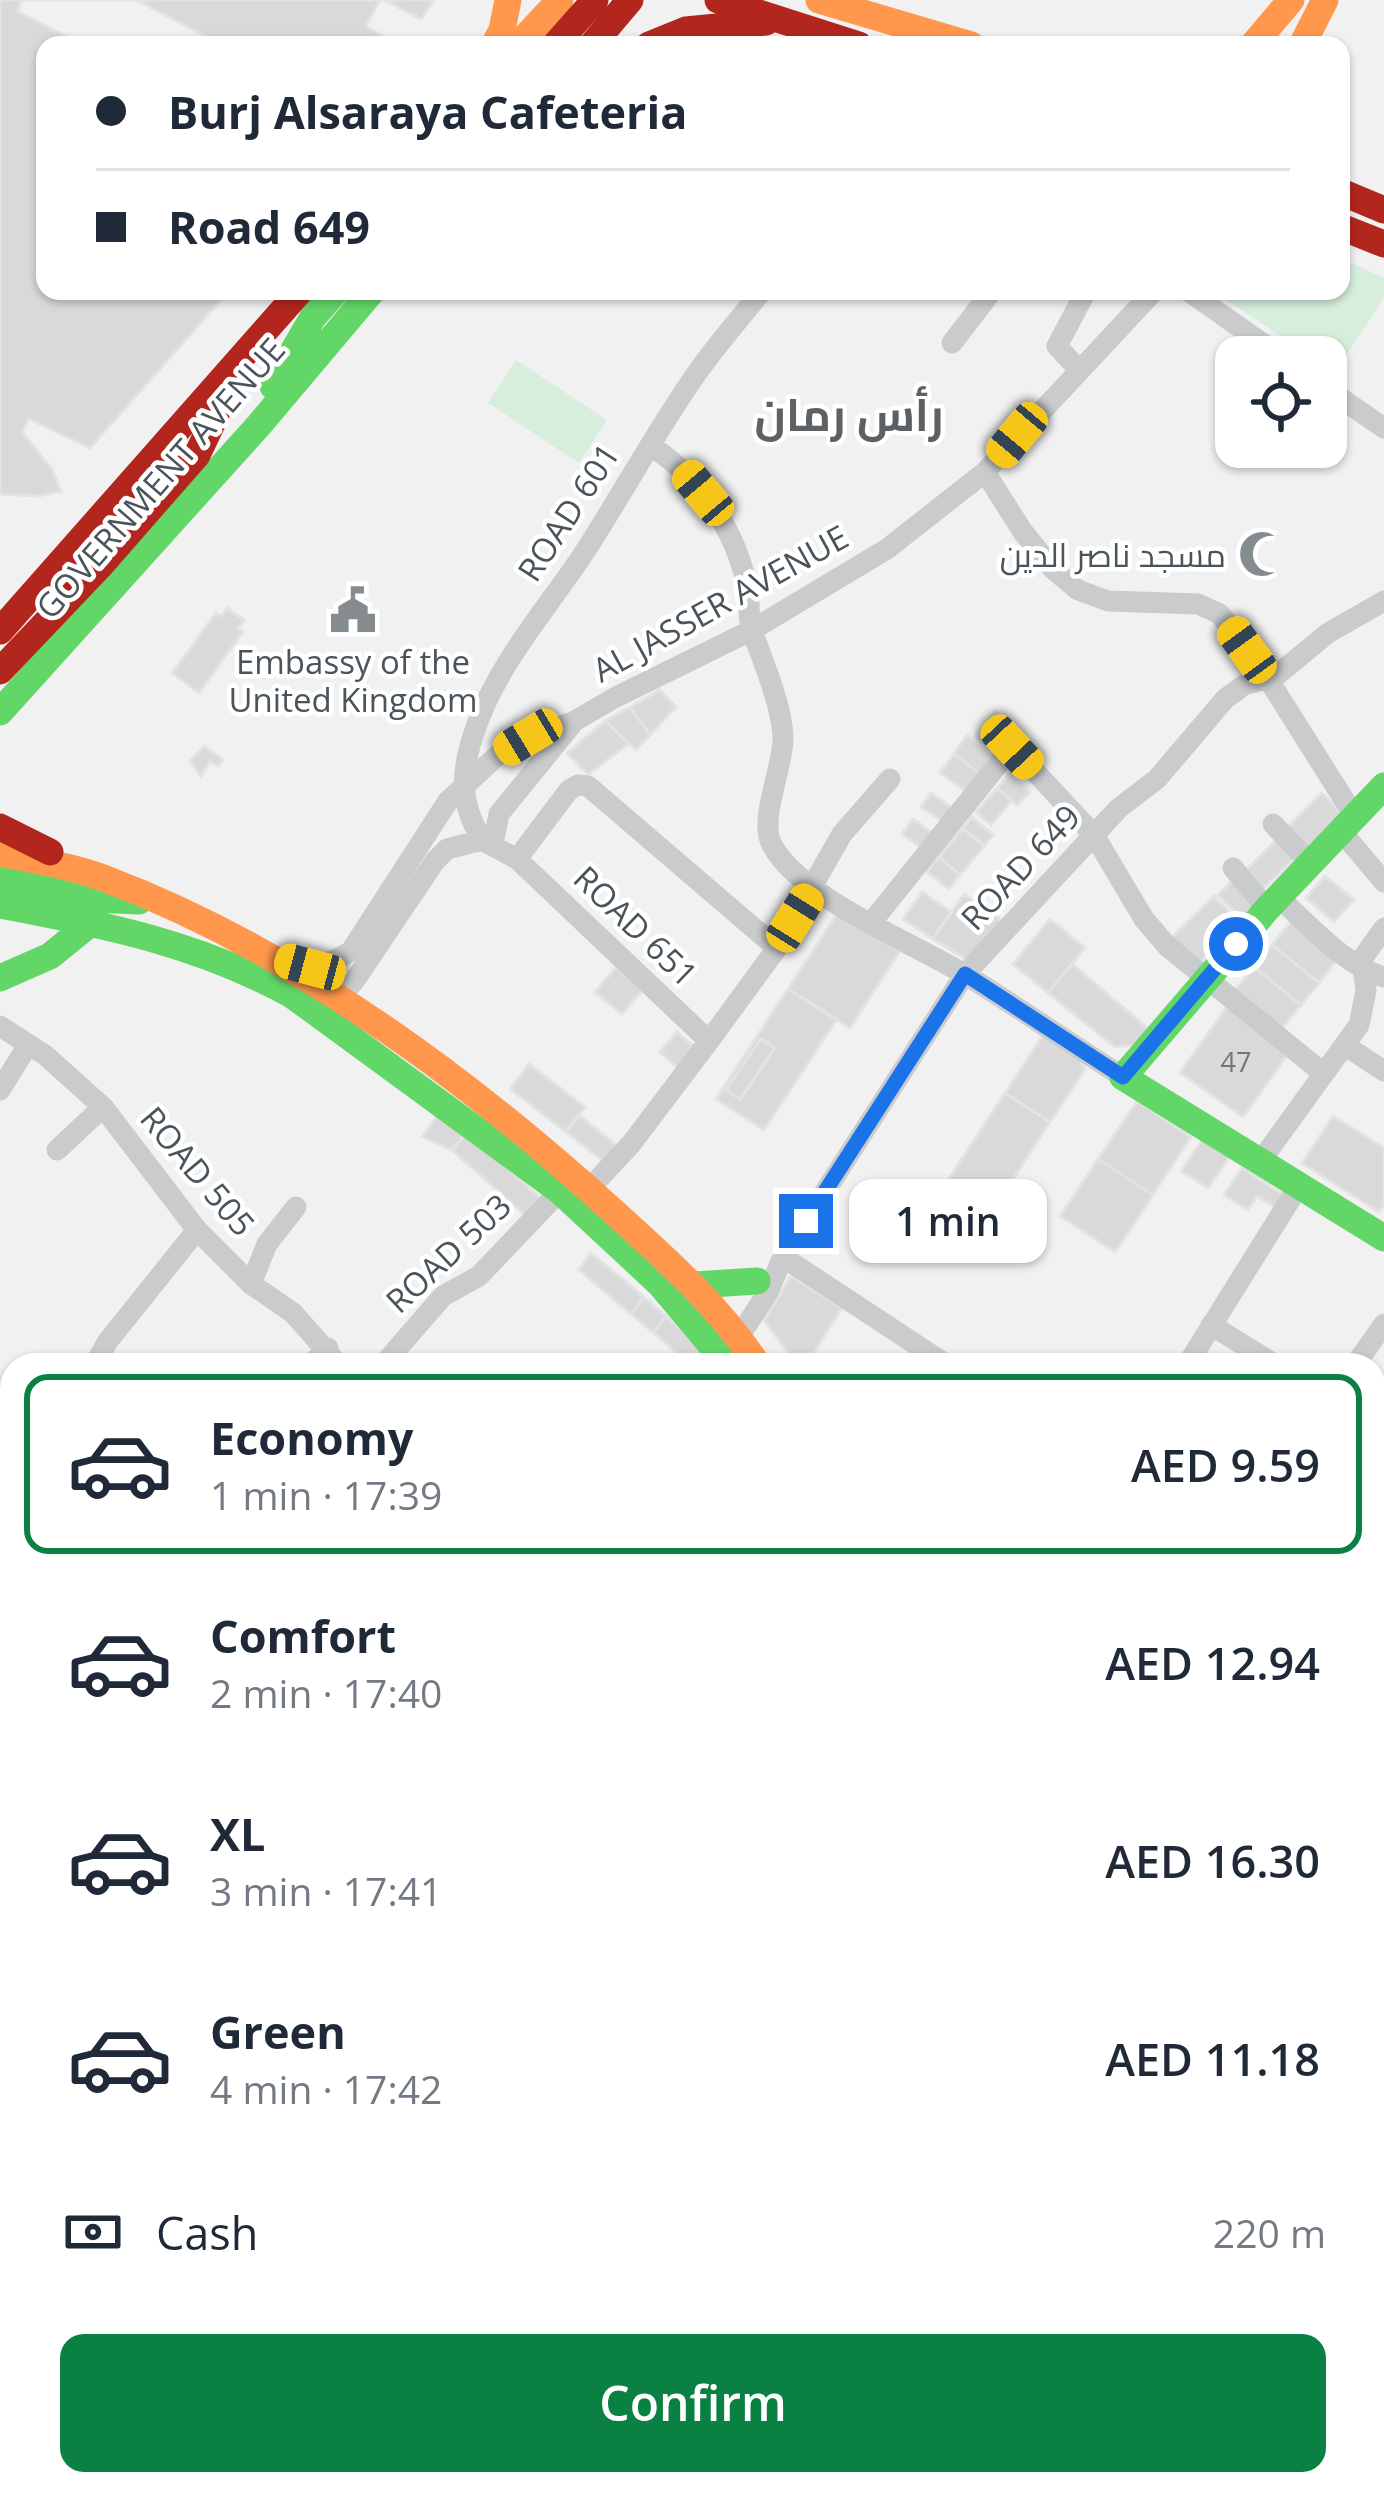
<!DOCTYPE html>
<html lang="en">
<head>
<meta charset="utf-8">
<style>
	body { margin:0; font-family:"Open Sans",Cairo,sans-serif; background:#f6f6f7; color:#1f2937; height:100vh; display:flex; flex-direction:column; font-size:45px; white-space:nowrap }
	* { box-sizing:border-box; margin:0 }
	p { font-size:39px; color:#747a83 }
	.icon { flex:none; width:66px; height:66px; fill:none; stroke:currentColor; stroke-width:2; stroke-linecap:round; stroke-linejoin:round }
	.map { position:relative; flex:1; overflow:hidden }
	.drawer { position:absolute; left:0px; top:1353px; width:1386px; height:1143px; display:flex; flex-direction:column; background:#fff; border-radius:36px 36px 0 0; box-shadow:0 3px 9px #0004 }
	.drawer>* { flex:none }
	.guide { position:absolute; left:36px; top:36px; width:1314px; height:264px; border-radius:24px; box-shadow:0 3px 9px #0004; display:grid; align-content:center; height:264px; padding:0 60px; background:#fff }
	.buttons { position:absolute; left:1215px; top:336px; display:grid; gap:24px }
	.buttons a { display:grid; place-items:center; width:132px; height:132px; border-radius:24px; background:#fff; box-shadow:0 3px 9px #0004; font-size:60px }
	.end { position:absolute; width:54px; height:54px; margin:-27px; border:15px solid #1a73e8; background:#fff; box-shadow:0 0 0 6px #fff }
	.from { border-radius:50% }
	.bubble { position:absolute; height:84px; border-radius:24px; background:#fff; box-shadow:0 3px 9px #0004; font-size:39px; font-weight:600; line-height:84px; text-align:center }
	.car { position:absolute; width:36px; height:72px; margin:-36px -18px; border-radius:15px; box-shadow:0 0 9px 3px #0007; background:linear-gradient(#f5c518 24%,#345 0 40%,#f5c518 0 76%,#345 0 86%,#f5c518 0) }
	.guide b { display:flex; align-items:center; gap:42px; height:114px; font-size:45px }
	.guide b+b { border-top:3px solid #e0e1e3 }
	.guide i { width:30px; height:30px; background:#1f2937 }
	ul { padding:21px 0 0; list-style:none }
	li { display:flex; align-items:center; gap:36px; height:180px; margin:0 24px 18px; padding:0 36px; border:6px solid transparent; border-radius:24px }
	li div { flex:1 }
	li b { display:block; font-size:45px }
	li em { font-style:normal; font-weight:600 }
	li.active { border-color:#0b8043 }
	li>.icon { width:108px; height:108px; stroke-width:1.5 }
	.pay { display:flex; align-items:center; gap:30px; height:132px; padding:0 60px; font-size:45px }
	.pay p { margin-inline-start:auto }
	.button { display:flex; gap:24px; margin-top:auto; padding:24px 60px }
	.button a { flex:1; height:138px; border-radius:24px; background:#0b8043; color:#fff; font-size:48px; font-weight:600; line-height:138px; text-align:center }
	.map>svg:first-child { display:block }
</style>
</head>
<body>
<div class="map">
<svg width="1384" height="2495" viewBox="0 0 1384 2495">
	<rect width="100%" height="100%" fill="#f1f1f1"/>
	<path fill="#d7eedd" d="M1341,258l43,20v20l-49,74 -9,-6v-9h-14l-99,-66h128z
		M516,360l91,60 -28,43 -91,-60z
		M1384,2085v395l-10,-10v-384z"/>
	<path fill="#d9d9da" stroke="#e2e3e3" stroke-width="3" fill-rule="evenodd" d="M0,0h380l-14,26 31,19h-352v246h184l-139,157 -61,-29 -7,13 30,37 9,22 -22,5 -39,-2z
		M22,0h114l87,45h-140l-66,-34z
		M384,0h50l-13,19z
		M227,608l17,12 -6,8 5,4 -44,61 -27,-20 44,-60 6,3z
		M660,690l16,17 -26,28 -20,-28z
		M630,707l20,28 -14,15 -31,-29z
		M995,711l23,18 -21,28 -24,-18z
		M605,721l23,23 -40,31 -21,-22z
		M967,735l30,22 -14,19 -29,-22z
		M204,746l19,14 -5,6 -8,-5 -9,15 -11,-15z
		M954,754l29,22 -13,18 -30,-21z
		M1010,773l20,19 -13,13 -20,-17z
		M997,788l15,12 -21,25 -15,-13z
		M931,793l26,18 -10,14 -26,-18z
		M1322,793l21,22 -37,37 -21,-22z
		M972,817l21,18 -9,11 -21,-18z
		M913,819l25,18 -11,15 -25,-18z
		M963,828l21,18 -24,29 -21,-18z
		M1277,839l19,18 -34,33 -18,-18z
		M939,857l21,18 -11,14 -22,-17z
		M1325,876l29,24 -20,22 -28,-24z
		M1233,880l26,26 -15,15 -26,-26z
		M922,892l29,20 -18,27 -30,-20z
		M964,894l40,28 -35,39 -36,-22z
		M1214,896l26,27 -43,42 -26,-27z
		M838,912l62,39 -50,77 -62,-39z
		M1050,919l35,29 -37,45 -35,-29z
		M1293,919l47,37 -21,27 -47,-38z
		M1272,945l47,38 -18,22 -47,-38z
		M1072,964l78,66 -14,15 -21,2 -67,-54z
		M616,967l27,23 -21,24 -27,-22z
		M1254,967l47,38 -23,28 -47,-38z
		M788,989l49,30 -73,111 -48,-31zM761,1039l14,9 -35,51 -14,-9z
		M1228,1005l63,45 -48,67 -63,-44z
		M677,1032l15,13 -11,26 -21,-19z
		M1043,1035l37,24 5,10 -35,53 -45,-29z
		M761,1039l14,9 -35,51 -14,-9z
		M529,1064l56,43 -19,25 -56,-43z
		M1005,1093l45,29 -62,96 -46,-29z
		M1137,1101l54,36 -38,58 -55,-36z
		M439,1113l28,19 -15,18 -30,-13z
		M579,1115l38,31 -13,16 -38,-30z
		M1333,1116l51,32v57l-5,7 -77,-49z
		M467,1132l73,66 -15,17 -73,-65z
		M1203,1139l27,17 -22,32 -27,-17z
		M1098,1159l55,36 -38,57 -55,-36z
		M1242,1168l47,30 -8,13 -24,-15 -9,14 -24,-15z
		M591,1253l53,44 -13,17 -52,-44z
		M791,1276l51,32 -36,57h-9l-33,-45z
		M644,1297l22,19 -12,17 -23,-19z
		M666,1316l52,47 -1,2h-27l-36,-32z
		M1382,1634l2,1v53l-10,-6v-36z
		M1374,1911l10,8v93l-10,14z
		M350,2484h91l-11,11h-89z
		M510,2484h34l11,11h-52z
		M926,2484h59l2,11h-66l-3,-6z
		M1112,2484h65l7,11h-90z"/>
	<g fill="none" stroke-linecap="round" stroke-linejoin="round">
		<path stroke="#c9cbcc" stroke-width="21" d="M1188,291l94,66
			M952,343l40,-52
			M1079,370l-22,-24 26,-49 -1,-6
			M1326,388l58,40
			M651,446c49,32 84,83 96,140 4,15 0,31 5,45 11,30 30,75 31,106 1,29 -25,83 -11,108 30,55 143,98 197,132 52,32 102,67 154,100
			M985,472l38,60 31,38 24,20 30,11 90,3 22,10 48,65 87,138
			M1273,824l37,39
			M1341,831l43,51
			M482,840c-24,-39 -21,-71 -6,-113 22,-63 69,-116 106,-171 40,-61 75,-127 117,-186 20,-28 42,-53 63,-79
			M493,844l6,-30 74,-91
			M517,859l52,-69 9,-5 10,1 189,162
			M1233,868l34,41
			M1278,897c31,27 65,68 106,80
			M871,923l141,-176 82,88 50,84 23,27 156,127
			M288,961c26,7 41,4 63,-10l97,-150 50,-46 30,-18 45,-15 41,-24 138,-68 135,-81 98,-77 169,-181
			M331,1000l8,-3 16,-17 80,-119 12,-12 35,-9 35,19 192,182
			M0,1026l45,29 58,52 94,123 54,54 42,29 46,52
			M1346,1046l38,25
			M0,1090l28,-45
			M57,1150l46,-43
			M1260,1162l99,-137 7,-34 -4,-32 22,-31
			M589,1189l42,-45 78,-103 68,-93 65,-114 48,-55
			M783,1257l164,108
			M251,1284l16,-40 29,-37
			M1211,1325l65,40
			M733,1346l35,-54 15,-35 182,-283 154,-166 38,-29 68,-80 19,-14 32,-9 52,-43 56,-32
			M94,1365l14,-24 89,-111
			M310,1365l18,-17
			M383,1365l60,-69 36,-20 81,-85
			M1187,1365l113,-181
			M1355,1365l29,-41
			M0,1406l12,7
			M1374,1428l10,6
			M0,1521l12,4
			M1374,1543l10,6
			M0,1599l12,10
			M1374,1611l10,-13
			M0,1661l12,7
			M1374,1825l10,-17
			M1374,1859l10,7
			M0,2099l12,-18
			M0,2360l12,-14
			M1374,2445l10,9
			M183,2484l7,8 6,-8
			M328,2484l9,11
			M810,2484l9,11
			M1279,2484l6,11
			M27,2495l19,-11"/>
		<path stroke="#63d668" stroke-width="27" d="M273,386l40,-69 23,-26
			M0,712l259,-287 113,-134
			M1384,786l-117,123 -144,168 261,161
			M0,878l93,21 46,2
			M0,905c102,19 200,39 292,90l268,196 100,93 68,81
			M0,978l50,-22 42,-34
			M695,1285l62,-4
			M0,1933l12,15
			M1005,2484l2,11"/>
		<path stroke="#ff974d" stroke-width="27" d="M819,0l152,45
			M494,45l8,-15 6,-30
			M518,45l42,-45
			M1253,45l38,-45
			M1302,45l23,-45
			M0,853c35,8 73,13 106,26 187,71 362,200 509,334 54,49 102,91 143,152
			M1374,2058l10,-2
			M1029,2484l2,11"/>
		<path stroke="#b3261e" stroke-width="27" d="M718,0l141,45
			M555,45l40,-45
			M592,45l38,-45
			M649,45l37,-15 80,-8
			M1341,192l43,18
			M1341,227l43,17
			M0,631l300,-340
			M0,671l99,-104 98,-112 19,-40 7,-34
			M0,827l50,25
			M575,2484l11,11
			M462,2495l10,-11"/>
	</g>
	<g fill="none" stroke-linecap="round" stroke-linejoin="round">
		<path stroke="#1a73e8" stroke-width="15" d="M806,1221l159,-247 158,103 113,-133"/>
	</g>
	<defs>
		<symbol id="mosque-bare" viewBox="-9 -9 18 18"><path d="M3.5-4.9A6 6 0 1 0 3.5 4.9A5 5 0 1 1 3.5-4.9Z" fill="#848c90" stroke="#fff" stroke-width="2.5" paint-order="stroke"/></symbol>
		<symbol id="civic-bare" viewBox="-9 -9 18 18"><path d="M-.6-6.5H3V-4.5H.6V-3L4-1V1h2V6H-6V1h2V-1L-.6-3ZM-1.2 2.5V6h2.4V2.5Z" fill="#848c90" stroke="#fff" stroke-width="2.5" paint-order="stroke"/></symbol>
	</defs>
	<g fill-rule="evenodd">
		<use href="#mosque-bare" x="1229" y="521" width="66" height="66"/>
		<use href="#civic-bare" x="320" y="577" width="66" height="66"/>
	</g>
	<g text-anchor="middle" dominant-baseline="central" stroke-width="9" stroke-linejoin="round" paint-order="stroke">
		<g font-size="27" fill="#6e777c">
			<text x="1236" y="1061">47</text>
		</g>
		<g font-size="33" fill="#49555b" stroke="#fff">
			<text transform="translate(160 478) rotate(-49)">GOVERNMENT AVENUE</text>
			<text transform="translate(568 512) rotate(-57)">ROAD 601</text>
			<text transform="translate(720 603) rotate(-29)">AL JASSER AVENUE</text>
			<text transform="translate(1020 867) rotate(-47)">ROAD 649</text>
			<text transform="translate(636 926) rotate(44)">ROAD 651</text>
			<text transform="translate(198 1171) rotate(50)">ROAD 505</text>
			<text transform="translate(448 1253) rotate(-43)">ROAD 503</text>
		</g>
		<g font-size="33" fill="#49555b" stroke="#fff" text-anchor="end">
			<text x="1226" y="554">مسجد ناصر الدين</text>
			<text x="353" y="661" text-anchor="middle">Embassy of the<tspan x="353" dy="38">United Kingdom</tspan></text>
		</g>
		<g font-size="45" font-weight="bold" fill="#5d6164" stroke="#fff">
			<text x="849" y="413">رأس رمان</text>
		</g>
	</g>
</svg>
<div class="buttons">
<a><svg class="icon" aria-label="locate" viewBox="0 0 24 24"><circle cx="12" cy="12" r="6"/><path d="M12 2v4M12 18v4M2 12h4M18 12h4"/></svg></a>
</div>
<i class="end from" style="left:1236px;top:944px"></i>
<i class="end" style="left:806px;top:1221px"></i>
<div class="bubble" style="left:849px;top:1179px;width:198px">1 min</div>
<i class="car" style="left:1017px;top:435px;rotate:220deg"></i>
<i class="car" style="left:703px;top:493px;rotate:320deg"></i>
<i class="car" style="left:1247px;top:650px;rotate:324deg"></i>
<i class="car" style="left:528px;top:737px;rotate:239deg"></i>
<i class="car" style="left:1012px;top:747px;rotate:137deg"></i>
<i class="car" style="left:795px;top:918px;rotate:32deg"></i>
<i class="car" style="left:310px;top:967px;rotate:285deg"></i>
<div class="guide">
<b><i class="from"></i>Burj Alsaraya Cafeteria</b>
<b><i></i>Road 649</b>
</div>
<section class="drawer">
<ul>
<li class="active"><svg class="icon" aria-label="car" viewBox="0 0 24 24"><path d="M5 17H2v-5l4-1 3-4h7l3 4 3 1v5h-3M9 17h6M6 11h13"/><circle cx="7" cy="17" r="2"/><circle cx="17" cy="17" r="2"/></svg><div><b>Economy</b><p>1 min · 17:39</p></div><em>AED 9.59</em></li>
<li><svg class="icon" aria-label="car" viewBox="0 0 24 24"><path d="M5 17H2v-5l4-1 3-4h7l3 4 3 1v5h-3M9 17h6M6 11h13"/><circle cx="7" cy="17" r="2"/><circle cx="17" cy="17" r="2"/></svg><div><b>Comfort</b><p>2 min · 17:40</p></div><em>AED 12.94</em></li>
<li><svg class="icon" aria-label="car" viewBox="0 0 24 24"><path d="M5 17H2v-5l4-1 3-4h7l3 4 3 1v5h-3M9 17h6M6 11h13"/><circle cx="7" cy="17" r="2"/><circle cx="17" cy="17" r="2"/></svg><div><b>XL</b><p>3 min · 17:41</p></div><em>AED 16.30</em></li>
<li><svg class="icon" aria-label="car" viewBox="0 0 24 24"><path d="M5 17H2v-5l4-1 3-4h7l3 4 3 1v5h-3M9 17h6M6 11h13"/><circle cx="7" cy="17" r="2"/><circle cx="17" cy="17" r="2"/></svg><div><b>Green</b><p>4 min · 17:42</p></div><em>AED 11.18</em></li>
</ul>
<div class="pay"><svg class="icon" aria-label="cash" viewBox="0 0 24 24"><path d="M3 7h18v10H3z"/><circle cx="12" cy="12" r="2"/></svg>Cash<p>220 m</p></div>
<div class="button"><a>Confirm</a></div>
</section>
</div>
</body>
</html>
